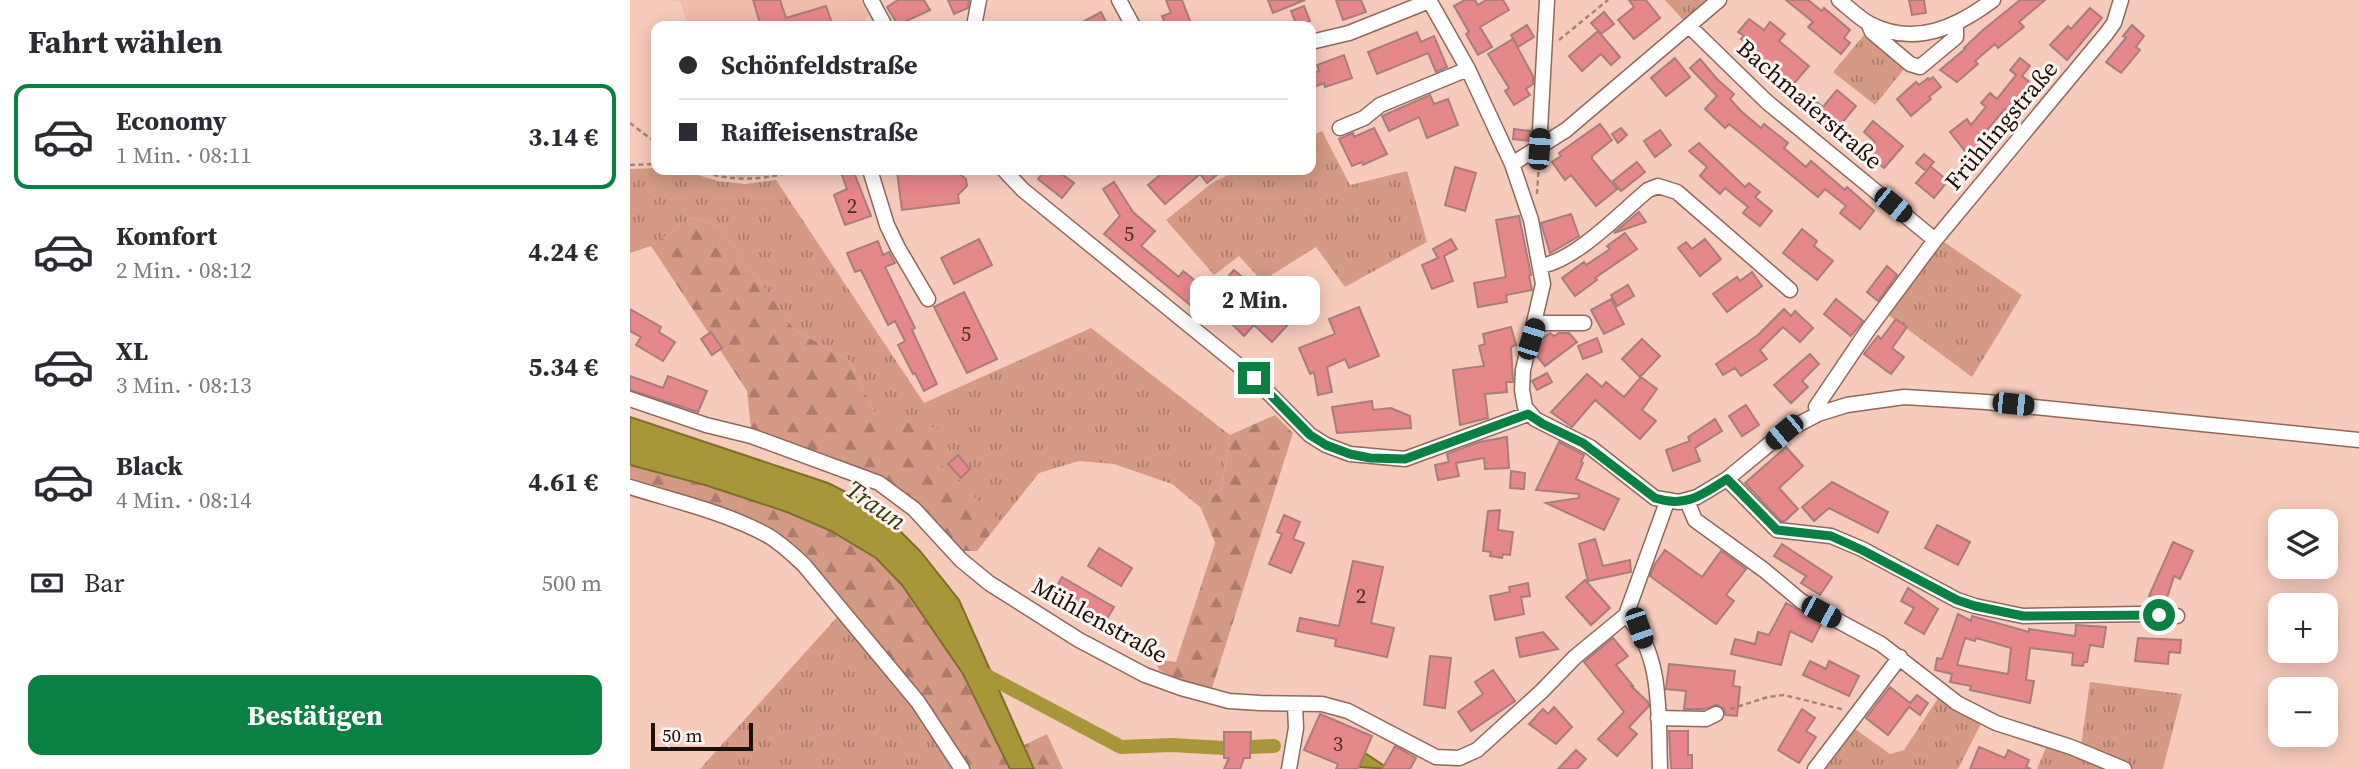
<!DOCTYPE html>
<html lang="de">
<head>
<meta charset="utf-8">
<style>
	body { margin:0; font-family:"Source Serif 4",serif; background:#f2f2f3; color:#2b2b33; height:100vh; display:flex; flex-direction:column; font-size:26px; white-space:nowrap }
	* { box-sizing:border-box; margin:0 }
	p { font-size:23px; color:#7c7c81 }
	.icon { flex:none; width:38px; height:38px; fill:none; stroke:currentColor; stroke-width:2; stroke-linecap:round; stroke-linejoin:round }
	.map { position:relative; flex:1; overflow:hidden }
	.drawer { display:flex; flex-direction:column; background:#fff; width:630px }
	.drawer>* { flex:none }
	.guide { position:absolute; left:21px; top:21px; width:665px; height:154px; border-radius:14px; box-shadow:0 4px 18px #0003; display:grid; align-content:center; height:154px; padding:0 28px; background:#fff }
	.controls { position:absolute; left:1638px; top:509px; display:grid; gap:14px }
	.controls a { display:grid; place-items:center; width:70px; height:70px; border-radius:14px; background:#fff; box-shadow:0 4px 18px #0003; font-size:35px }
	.scale { position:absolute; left:21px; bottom:18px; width:102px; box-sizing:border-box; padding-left:7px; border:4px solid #1e0f0a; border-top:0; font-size:19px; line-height:24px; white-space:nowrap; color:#1e0f0a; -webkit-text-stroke:5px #fef5f2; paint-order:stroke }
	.end { position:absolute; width:32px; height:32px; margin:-16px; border:9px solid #0b8043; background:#fff; box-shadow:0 0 0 4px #fff }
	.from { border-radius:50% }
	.bubble { position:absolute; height:49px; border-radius:14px; background:#fff; box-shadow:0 4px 18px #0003; font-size:23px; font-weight:700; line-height:49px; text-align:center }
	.car { position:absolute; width:21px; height:42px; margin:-21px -10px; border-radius:9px; box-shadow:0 0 5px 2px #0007; background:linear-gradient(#222 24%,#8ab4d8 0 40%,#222 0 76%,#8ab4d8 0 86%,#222 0) }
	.guide b { display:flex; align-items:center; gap:24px; height:66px; font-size:26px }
	.guide b+b { border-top:2px solid #e1e1e2 }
	.guide i { width:18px; height:18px; background:#2b2b33 }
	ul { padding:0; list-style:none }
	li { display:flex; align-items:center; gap:21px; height:105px; margin:0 14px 10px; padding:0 14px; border:4px solid transparent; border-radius:14px }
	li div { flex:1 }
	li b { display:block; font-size:26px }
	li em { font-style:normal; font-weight:700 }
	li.active { border-color:#0b8043 }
	li>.icon { width:63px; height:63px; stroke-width:1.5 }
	h2 { padding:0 28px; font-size:32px; line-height:84px }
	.pay { display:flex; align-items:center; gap:18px; height:77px; padding:0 28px; font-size:26px }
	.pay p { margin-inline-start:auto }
	.primary-button { display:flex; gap:14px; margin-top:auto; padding:14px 28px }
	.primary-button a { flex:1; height:80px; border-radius:14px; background:#0b8043; color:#fff; font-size:28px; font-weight:700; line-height:80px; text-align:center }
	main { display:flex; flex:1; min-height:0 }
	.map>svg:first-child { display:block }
</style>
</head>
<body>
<main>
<section class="drawer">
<h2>Fahrt wählen</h2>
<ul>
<li class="active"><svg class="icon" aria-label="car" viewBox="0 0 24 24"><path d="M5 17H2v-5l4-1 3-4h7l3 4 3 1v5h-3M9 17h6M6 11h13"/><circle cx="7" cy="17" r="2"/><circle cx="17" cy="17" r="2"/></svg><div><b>Economy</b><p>1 Min. · 08:11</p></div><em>3.14 €</em></li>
<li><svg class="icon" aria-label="car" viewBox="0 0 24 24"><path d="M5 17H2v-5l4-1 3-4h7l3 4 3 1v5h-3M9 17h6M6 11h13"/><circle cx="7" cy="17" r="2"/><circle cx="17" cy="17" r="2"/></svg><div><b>Komfort</b><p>2 Min. · 08:12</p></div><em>4.24 €</em></li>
<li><svg class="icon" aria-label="car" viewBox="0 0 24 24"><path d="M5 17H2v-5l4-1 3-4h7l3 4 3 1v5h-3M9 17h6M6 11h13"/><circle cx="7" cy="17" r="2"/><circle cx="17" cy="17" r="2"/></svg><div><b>XL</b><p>3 Min. · 08:13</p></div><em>5.34 €</em></li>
<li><svg class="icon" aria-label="car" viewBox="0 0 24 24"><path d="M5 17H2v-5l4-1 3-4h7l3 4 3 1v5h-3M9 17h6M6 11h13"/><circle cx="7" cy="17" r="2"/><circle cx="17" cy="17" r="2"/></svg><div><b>Black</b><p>4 Min. · 08:14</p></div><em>4.61 €</em></li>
</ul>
<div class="pay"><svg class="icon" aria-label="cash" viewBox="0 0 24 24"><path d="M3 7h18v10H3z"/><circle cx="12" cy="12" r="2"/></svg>Bar<p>500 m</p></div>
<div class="primary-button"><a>Bestätigen</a></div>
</section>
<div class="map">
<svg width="1729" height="769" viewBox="0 0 1729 769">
	<defs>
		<pattern id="grass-tufts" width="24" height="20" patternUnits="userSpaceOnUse" patternTransform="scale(1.75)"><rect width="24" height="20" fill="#d59a85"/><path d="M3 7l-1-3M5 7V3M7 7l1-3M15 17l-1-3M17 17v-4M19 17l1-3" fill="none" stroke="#ac7c6b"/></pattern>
		<pattern id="forest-firs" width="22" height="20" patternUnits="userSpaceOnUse" patternTransform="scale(1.75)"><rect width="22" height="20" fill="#d59a85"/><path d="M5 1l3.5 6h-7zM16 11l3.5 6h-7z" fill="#ac7c6b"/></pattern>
	</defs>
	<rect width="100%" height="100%" fill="#f7cbbc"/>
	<path fill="#f0bcac" d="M38,0h193l8,15 -4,4 3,6 -180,1 -8,-25z
		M98,170h58l-23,6 -32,2z"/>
	<path fill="url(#grass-tufts)" d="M1035,0h43l-24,21z
		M1234,35l41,33 -30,37 -42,-33z
		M692,131l28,54 57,-14 20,71 -82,45 -29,-40 -54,34 -23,-25 -25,19 -48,-55 46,-37 26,-13h73v-34z
		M26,168l25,2 37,11 27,3 31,-4 148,223 167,-75 139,107 -8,53 -21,20 -29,-24 -58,-20 -35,-3 -40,12 -39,49 -65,-62 -59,-44 -26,-55 -56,-32 -75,-103 -28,-8 -40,28 -21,7v-84z
		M1314,242l78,53 -50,82 -85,-63z
		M209,615l52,60 66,94h-257z
		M1460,682l92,12 -19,75h-30l-52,-23z
		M1310,695l43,25 -25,49h-139l32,-43 39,28 14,-4z
		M1417,745l64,24h-74z"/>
	<path fill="url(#forest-firs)" d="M61,218l28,8 75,103 56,32 26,55 65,13 -5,31 64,62 -23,29h-16l-48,-50 -162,-72 -4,-38 -96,-145z
		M645,415l18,18 -81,255 -29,-7 -24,-11 -4,-11 21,3 39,-119 -14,-35 21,-20 8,-53z
		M0,465l75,20 82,27 44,19 45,27 26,27 61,89 47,95h-44l-176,-222 -160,-64z
		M417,734l16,35h-29l-12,-23z"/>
	<path fill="#a89738" stroke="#7f6e2a" stroke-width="2" d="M0,417l198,66 48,24 44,44 39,49 75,169h-24l-47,-95 -61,-89 -26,-27 -45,-27 -44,-19 -82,-27 -75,-20z
		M735,753l24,16 -30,-2z"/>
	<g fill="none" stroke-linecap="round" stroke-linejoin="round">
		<path stroke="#a89738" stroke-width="14" d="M348,671l143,76 51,-2 52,3
			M620,747l24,-1"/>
	</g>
	<path fill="#e68789" stroke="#a87d7c" stroke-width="2" fill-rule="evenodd" d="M123,0h27l6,18 40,-12 7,20h-72z
		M268,0h26l6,10 -32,15 -11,-18z
		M318,0h21l-1,8 -14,6z
		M536,0h16l10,26h-26l-4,-10 9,-3z
		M638,0h37l-32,13z
		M706,0h25l5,12 -23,8z
		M835,0h10l3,5 8,-5h17l6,10 -29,17 12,20 -14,8 -12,-21 3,-2 -15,-26z
		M999,0h17l14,18 -26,21 -16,-19 16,-13z
		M1156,0h22l14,11 2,-3 26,22 -6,8 6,5 -9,11 -33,-27 5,-5z
		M1279,0h15l2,13 -14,2z
		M1390,0h25l-26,22 5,5 -26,21 -3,-4 -20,17 3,3 -21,18 -17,-12 25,-21 -1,-1 19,-18z
		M674,6l6,15 -13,5 -6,-15z
		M1460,8l12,10 -35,42 -17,-15 18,-19 3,3z
		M471,12l7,14h-33z
		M974,12l10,12 -13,10 -10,-11z
		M1119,19l15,11 6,-8 15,12 -6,7 30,25 -19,22 -8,-6 -4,5 -33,-27 9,-11 -13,-10 3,-3 -6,-4z
		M897,25l7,12 -16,10 -7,-12z
		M1502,25l12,11 -8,11 4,3 -19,23 -15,-11 20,-24 -3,-2z
		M968,31l22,26 -9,8 -10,-11 -19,17 -13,-15z
		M787,32l4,10 13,-6 13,31 -11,5 -8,-19 -51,21 -9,-22z
		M883,39l20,37v8l-7,5 4,6 -16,10 -9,-14 4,-3 -21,-34z
		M714,55l8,23 -27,9 -1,-4 -13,5v-14l8,-3 -2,-6z
		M1045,58l15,19 -24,19 -15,-18z
		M1390,58l10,8 -8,10 16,13 -23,28 -10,-8 -24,28 4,5 -17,13 -18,-23 17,-13 4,6 15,-18 -5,-4 9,-10 7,6 19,-24 -6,-5z
		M1070,59l17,20 17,15 -4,5 11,12 20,17 3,-4 24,19 -4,5 22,19 5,-6 34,29 2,-3 27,24 -14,18 -20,-16 6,-7 -21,-17 -7,8 -89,-73 -4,4 -20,-19 12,-13 -27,-28z
		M1303,77l8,10 -12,10 2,2 -20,17 -14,-17 19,-17 3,3 9,-7 1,2z
		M1207,90l19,16 -20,24 -11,-9 -4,5 -17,-14 10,-12 9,7z
		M800,95l4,9 14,-5 10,26 -31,13 -8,-21 -30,14 -7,-15z
		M1243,121l30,25 -19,22 -18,-16 9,-10 -11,-10z
		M970,124l12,16 -20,16v3l25,30 -21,17 -25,-31 -6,5 -13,-18 9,-6 -2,-3z
		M744,128l13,26 -24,11 -1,-3 -10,4 -13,-27 14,-6 1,4z
		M991,128l6,7 -9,8 -6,-9z
		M884,129l16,2v10l-17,-2z
		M1030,130l11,15 -16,12 -11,-16z
		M1069,143l46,44 4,-4 11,9 -5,5 17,14 -12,15 -17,-13 5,-6 -23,-19 -5,6 -20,-18 7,-9 -18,-16z
		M1294,154l10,8 -4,4 18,15 -14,17 -18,-15 14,-16 -4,4 -10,-8z
		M1007,162l8,10 -24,19 -8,-10z
		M825,167l21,6 -11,38 -20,-6z
		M210,170h13l18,46 -26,9 -11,-30 13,-6z
		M285,170h40l11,9 1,7 -9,9 1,8 -57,7 -5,-38z
		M415,170h11l18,13 -12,15 -24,-19z
		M536,170h57l-16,13 -7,-9 -35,30 -17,-19z
		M484,182l19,30 22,19 -14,15 38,31 4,-6 25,20 -14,17 -90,-74 16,-18 -17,-27z
		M1009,212l7,10 -32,11 21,-18z
		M941,214l8,22 -29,17 -9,-30z
		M889,216l12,59 -2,1 3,14 -26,5 1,7 -29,5 -4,-24 32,-6 -10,-57z
		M1172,229l15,12 -3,5 19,15 -16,19 -34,-27z
		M995,233l12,16 -42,29 2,2 -22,16 -13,-18 22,-16 2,3 24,-16 -3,-3z
		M349,239l13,26 -38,19 -13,-26z
		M821,239l6,10 -13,7 9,25 -21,8 -10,-24 16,-7 -5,-9z
		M1075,239l16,20 -21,17 -22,-28 8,-6 6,7z
		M248,241l5,14 6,-3 6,11 -10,4 30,61 -3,2 25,54 -13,7 -9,-18 -2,1 -15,-29 7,-4 -10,-20 -7,4 -27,-55 -6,2 -8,-19z
		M1257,266l10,9 -19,26 -11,-9z
		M604,270l21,18 2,-1 35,33 -20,22 -18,-17 -10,11 -17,-17 11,-12 -21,-18z
		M1122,272l10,14 -35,26 -14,-18 24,-17 3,4z
		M998,285l6,11 -17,10 -6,-11z
		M334,292l33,67 -30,14 -33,-66z
		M981,299l13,25 -20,10 -13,-24z
		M1206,299l27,22 -12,15 -27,-22z
		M729,307l20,49 -30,12 -4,-9 -18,8 5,25 -14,3 -4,-23 -4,2 -11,-26 36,-14 -6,-15z
		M0,309l31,18 -2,5 16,10 -12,19 -27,-16 5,-8 -11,-6z
		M1154,309l7,7 4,-5 18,17 -13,14 -17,-15 -23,23 7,9 -26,17 -6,-8 -12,7 -7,-11 42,-29z
		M1266,319l11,8 -15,21 12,9 -13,17 -27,-20 14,-18 3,3z
		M881,327l5,18 -5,2 2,35h-7l1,10 -22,2 3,24 -28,7 -7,-55 31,-4 -5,-20 6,-2 -2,-10z
		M81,332l11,16 -10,7 -11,-16z
		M920,333l4,3 5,-3h10l8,9 -32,24 -9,-11 4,-15z
		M967,338l5,14 -19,7 -5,-13z
		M1012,339l18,17 -20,21 -18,-18z
		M1180,354l9,10 -17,17 6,6 -17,16 -17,-18z
		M917,373l5,9 -15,8 -5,-9z
		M957,374l15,13 4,-5 18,15 17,-20 16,12 -15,21 14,11 -16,18 -45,-39 -23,27 -21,-15z
		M0,376l33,12 5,-12 39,15 -9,21 -68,-22z
		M742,401l1,9 18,-2 19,8 1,12 -74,5 -5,-26z
		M1116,405l13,20 -17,11 -13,-20z
		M1085,419l7,12 -27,17 5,13 -27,10 -7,-21 24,-9 -2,-4z
		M877,437l2,31 -24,1 -1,-11 -28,5 3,13 -21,4 -3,-15 14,-3 -2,-8 32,-12z
		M929,442l25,13 -3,7 2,1 -7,16 43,20 -15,31 -58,-27 33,-5v-4l-43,-4z
		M1156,447l17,19 -24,22 19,21 -13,12h-4l-36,-38z
		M328,455l12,14 -9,9 -13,-14z
		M881,471l14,2 -1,16 -14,-1z
		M1202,482l56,30 -10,21 -49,-25 -15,13 -12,-14z
		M870,510l-2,20 15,2 -3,23 -7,-1 -1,4 -12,-2 1,-4 -8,-1 5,-40z
		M654,515l16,7 -7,17 11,4 -13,30 -22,-9 13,-30 -5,-2z
		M1307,525l33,17 -12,23 -33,-17z
		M965,539l8,27 27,-6 1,12 -43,9 -9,-37z
		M1543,542l20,9 -13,28 -6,-3 -8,25 -17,-5z
		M1152,544l50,33 -12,18 -19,-12 5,-7 -32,-20z
		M469,548l33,20 -11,18 -33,-20z
		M1035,550l37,27 19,-26 25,18 -20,26 8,6 -18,23 -66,-48 5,-12z
		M723,561l30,6 -12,56 23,5 -7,29 -52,-11 1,-7 -39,-8 3,-13 39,8z
		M432,577l52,30 -12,20 -52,-29z
		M955,580l25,28 -19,17 -25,-28z
		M898,583l2,13 -9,1 3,17 -29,6 -5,-24 20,-4 -1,-5z
		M1278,588l30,21 -14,25 -19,-11 9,-15 -13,-7z
		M1156,603l36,20 -10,19 -22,-11 -9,34 -50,-11 4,-15 20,5 3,-12 11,3z
		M1328,614l13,7 1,-5 57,16v-3l46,7 1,-11 30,2 -3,20 -13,-2 -3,17h-3l-1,4 -11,-1 1,-12 -43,-5 -4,32 8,1 -4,22 -28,-6 -32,-7 1,-4 -21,-4 2,-8 -17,-4 2,-12 5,1zM1335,638l10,3 1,-3 35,10 -3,26 -51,-9z
		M913,632l15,17 -38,8 -4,-19z
		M983,638l15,18 -12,9 17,21h-2l17,16 1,4 -20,21 8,7 -20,22 -19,-17 26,-27 -40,-50z
		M1508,638l43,2 -1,13 -11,-1 -1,12 -33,-3z
		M800,656l21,2 -6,50 -21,-3z
		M1180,661l16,8 3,-8 30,15 -10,20 -46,-21z
		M1039,664l66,7 -2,15 7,1 -3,29 -11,-1 -2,-6 -7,-4 -13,4h-20l2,-18 -20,-2z
		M863,670l22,31 -44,30 -13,-19 25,-18 -8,-12z
		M1260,687l20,16 7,-8 11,8 -8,12 -11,-8 -21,28 -22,-17z
		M924,707l18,20 -16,17 -27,-20 14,-15 5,5z
		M1172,709l13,9 -9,13 10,6 -17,26 -21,-13z
		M690,714l52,22 -14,33h-22l2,-5 -34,-14z
		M1039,731h19v24h4v14h-21z
		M594,732h27l-1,26h-6l-4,11h-16l5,-11h-5z
		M765,746l21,12 -6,11h-28z
		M1349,747l26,11 3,-8 21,10 -3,7 5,2h-61z
		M946,750l10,9 -9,10h-19z"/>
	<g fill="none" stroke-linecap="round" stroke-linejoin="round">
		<defs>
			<path id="minor" d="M241,0l14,26
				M489,0l14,26
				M799,0l39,69 44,95 19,56 12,64 -20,86 -1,20 3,17 10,12 55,28 65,51 24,4 18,-5 30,-18 57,-47 34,-18 29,-9 57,-8 82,5 373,38
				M1209,0c10,8 20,18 31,24 45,23 87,3 123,-24
				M1239,25l3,7 38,32 10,3 36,-30v-13
				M344,26l5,-26
				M1060,27l77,75 168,138
				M681,42l38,-9 80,-32
				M710,128l24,-10 16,-13 88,-36
				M909,149l8,-149
				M882,164l54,-34 153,-130
				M240,170l17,55 11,23 30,51
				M374,170l19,20 231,188 56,57 16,10 24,9 55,5 123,-45
				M912,266c36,-8 77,-52 106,-76l10,-4 19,6 113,98
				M906,321l9,2h39
				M0,399l76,26 45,11 128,47 35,26 47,51 28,23 90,57 66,35 36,13 48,13 31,2 62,1 26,7 88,46 23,1 18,-8 65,-59 33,-34 51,-42 41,-113
				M1188,414l-2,-7 52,-77 67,-90 171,-206 8,-11 7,-23
				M1097,479l50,51 54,6 31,13 95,51 18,6 48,10 118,-2 36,2
				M0,487c45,14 94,25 135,47 15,8 27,20 39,31l114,137 44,67
				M1057,501l8,19 69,50 37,31 80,43 76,59 39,20 75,24 53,22
				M996,615c38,39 32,103 34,154
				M1028,718l48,1 10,-5
				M659,769l7,-41 -1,-24
				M1185,769l85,-112"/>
		</defs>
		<use href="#minor" stroke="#8f685b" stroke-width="17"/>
		<path stroke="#a48378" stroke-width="2.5" stroke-dasharray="5 3.5" stroke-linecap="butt" d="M929,40l49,-40
			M0,123l26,20
			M0,165l26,-1
			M67,170c33,12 66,11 100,0
			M907,194l2,-32
			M1100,709l38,-12 16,-2 61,15"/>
		<use href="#minor" stroke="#fff" stroke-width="14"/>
	</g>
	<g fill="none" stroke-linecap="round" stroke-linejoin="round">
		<path stroke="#0b8043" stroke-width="9" d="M624,378l56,57 16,10 24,9 20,4 35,1 123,-45 15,10 40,19 72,55c31,10 47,-3 72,-19l50,51 54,6 31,14 95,50 18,6 48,10 136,-1"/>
	</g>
	<g text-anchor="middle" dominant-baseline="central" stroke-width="6" stroke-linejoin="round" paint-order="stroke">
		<g font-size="21" fill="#502d2a">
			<text x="222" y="205">2</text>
			<text x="499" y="233">5</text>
			<text x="336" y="333">5</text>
			<text x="731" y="595">2</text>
			<text x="708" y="743">3</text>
		</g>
		<g font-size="24" fill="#1e0f0a" stroke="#fef5f2">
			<text transform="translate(1180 104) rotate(41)">Bachmaierstraße</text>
			<text transform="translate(1371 125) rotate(-50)">Frühlingstraße</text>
			<text transform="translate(470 620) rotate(29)">Mühlenstraße</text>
		</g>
		<g font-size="26" font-style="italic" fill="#3f3810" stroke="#fef5f2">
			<text transform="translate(246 505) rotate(35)">Traun</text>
		</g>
	</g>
</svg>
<div class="controls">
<a><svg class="icon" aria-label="layers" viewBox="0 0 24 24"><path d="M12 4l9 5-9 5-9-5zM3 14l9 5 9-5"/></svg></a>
<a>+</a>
<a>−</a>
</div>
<div class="scale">50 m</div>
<i class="end from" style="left:1529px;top:615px"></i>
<i class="end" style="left:624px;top:378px"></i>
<div class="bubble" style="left:560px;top:276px;width:130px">2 Min.</div>
<i class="car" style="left:909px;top:149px;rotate:4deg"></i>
<i class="car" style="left:1263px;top:205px;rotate:129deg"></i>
<i class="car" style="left:901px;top:339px;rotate:17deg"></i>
<i class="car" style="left:1383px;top:404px;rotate:96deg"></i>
<i class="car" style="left:1154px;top:432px;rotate:230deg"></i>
<i class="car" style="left:1191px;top:612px;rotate:118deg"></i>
<i class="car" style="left:1009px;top:628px;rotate:161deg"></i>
<div class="guide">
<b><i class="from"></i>Schönfeldstraße</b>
<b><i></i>Raiffeisenstraße</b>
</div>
</div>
</main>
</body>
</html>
